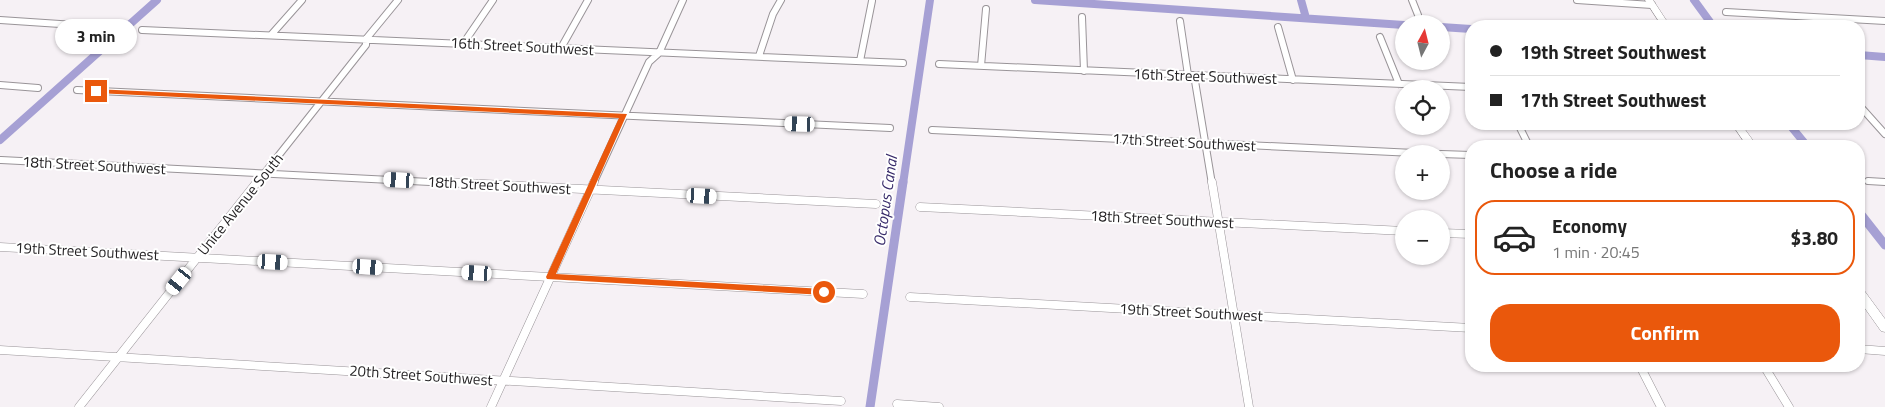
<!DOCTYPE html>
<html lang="en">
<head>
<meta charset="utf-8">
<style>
	body { margin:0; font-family:"Titillium Web",sans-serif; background:#f6f6f6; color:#222; height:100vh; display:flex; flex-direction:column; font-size:19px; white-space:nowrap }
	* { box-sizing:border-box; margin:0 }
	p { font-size:16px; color:#767676 }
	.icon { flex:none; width:28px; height:28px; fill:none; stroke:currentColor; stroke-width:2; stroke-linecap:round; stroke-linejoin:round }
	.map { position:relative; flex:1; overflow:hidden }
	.drawer { position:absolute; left:1465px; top:140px; width:400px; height:232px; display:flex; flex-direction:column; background:#fff; border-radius:20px; box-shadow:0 1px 4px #0004 }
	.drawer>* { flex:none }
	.hud { position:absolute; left:1465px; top:20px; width:400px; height:110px; border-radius:20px; box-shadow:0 1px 4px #0004; display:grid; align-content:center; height:110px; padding:0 25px; background:#fff }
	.needle { width:32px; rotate:7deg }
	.controls { position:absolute; left:1395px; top:15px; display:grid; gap:10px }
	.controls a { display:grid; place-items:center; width:55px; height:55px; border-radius:50%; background:#fff; box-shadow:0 1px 4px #0004; font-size:25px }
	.end { position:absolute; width:22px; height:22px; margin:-11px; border:6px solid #ea580c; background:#fff; box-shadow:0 0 0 2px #fff }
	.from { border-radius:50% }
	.bubble { position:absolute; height:35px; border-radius:18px; background:#fff; box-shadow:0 1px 4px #0004; font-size:16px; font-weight:700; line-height:35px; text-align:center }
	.car { position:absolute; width:15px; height:30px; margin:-15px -8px; border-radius:6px; box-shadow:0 0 4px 1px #0007; background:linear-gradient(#fff 24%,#345 0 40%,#fff 0 76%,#345 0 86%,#fff 0) }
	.hud b { display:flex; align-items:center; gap:18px; height:48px; font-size:19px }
	.hud b+b { border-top:1px solid #e0e0e0 }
	.hud i { width:12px; height:12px; background:#222 }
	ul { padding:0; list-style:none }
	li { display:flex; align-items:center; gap:15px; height:75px; margin:0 10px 8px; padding:0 15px; border:2px solid transparent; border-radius:20px }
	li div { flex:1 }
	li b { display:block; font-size:19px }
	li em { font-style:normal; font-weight:700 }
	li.on { border-color:#ea580c }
	li>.icon { width:45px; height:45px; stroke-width:1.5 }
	h2 { padding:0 25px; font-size:22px; line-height:60px }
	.button { display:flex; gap:10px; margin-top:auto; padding:10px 25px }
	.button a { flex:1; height:58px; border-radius:20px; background:#ea580c; color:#fff; font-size:20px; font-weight:700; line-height:58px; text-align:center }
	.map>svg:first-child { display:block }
</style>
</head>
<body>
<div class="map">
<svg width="1885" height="407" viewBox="0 0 1885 407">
	<rect width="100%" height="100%" fill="#f6f1f5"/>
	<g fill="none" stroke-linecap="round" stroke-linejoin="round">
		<path stroke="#a6a0d4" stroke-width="8" d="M1035,0l369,25
			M1301,0l5,18
			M1694,0l19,26
			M1441,27l30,2
			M1859,55l26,2
			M1789,124l18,22
			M0,140l157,-140
			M903,184l27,-184"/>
		<path stroke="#a6a0d4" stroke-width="9" d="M1859,212l26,33
			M870,407l33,-225"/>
		<defs>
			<path id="street-far1" d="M1412,0l6,15
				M1577,0l75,5
				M1726,12l159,9
				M1082,17l2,54
				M0,20l105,7
				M1180,21l8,54 7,6 17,103
				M1278,27l15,53
				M142,30l761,33
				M271,35l31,-35
				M1380,37l19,47
				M463,44l30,-44
				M561,48l27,-48
				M759,56l14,-42 8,-14
				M860,61l12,-60
				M939,64l532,23
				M981,66l5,-57
				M0,85l38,3
				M77,90l813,38
				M1859,105l26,29
				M1518,124l11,22
				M932,130l503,24
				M1441,154l30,1
				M1,160l468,24
				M1868,181l17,1
				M256,184l110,-139v-6l32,-39
				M593,184l56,-122 10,-9 24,-53"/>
			<path id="street" d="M444,182l432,22
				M1212,182l37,225
				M920,207l484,24
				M1441,233l30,1
				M0,247l863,47
				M910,297l561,31
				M1859,349l26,2
				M0,350l841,51
				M1640,366l21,41
				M1764,366l25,41
				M897,404l42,3
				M79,407l178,-225
				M491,407l103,-225"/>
			<path id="secondary" d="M1645,0h8l17,26h-8z
				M1732,124h9l16,22h-10z
				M1859,288l4,1 22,30v13l-4,-1 -22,-31z"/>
		</defs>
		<use href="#street-far1" stroke="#999498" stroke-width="8"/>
		<use href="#street" stroke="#999498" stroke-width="9"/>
		<use href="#secondary" stroke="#999498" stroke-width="1"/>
		<use href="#street-far1" stroke="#fff" stroke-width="6"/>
		<use href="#street" stroke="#fff" stroke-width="8"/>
		<use href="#secondary" fill="#fff" fill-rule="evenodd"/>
	</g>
	<path fill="#ea580c" d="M94,89l533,25 -71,160 268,15 4,3 -4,3 -277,-16 -1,-2 73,-159 -523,-25 -3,-2z"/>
	<g text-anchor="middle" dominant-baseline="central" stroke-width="4" stroke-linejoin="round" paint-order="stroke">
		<g font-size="15" fill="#211f21" stroke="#fff">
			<text transform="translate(522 46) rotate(3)">16th Street Southwest</text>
			<text transform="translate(1205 76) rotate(2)">16th Street Southwest</text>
			<text transform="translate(1184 142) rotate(3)">17th Street Southwest</text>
			<text transform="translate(94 165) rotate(3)">18th Street Southwest</text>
			<text transform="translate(499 185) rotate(3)">18th Street Southwest</text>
			<text transform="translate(240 204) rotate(-51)">Unice Avenue South</text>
			<text transform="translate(1162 219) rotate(3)">18th Street Southwest</text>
			<text transform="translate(87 251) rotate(3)">19th Street Southwest</text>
			<text transform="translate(1191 312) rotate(3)">19th Street Southwest</text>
			<text transform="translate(421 375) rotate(4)">20th Street Southwest</text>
		</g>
		<g font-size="16" font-style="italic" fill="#382b6a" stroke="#fff">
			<text transform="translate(885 201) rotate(-82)">Octopus Canal</text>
		</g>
	</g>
</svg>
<div class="controls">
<a><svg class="needle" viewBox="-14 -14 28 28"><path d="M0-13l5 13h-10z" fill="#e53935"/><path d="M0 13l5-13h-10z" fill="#767676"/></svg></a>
<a><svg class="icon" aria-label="locate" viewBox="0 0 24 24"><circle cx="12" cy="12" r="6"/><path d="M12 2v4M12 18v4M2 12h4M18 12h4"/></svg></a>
<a>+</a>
<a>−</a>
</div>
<i class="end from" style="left:824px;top:292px"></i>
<i class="end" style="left:96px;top:91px"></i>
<div class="bubble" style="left:55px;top:19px;width:82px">3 min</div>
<i class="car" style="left:800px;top:124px;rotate:272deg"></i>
<i class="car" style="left:399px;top:180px;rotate:273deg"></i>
<i class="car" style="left:702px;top:196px;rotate:93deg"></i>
<i class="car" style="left:273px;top:262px;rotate:93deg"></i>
<i class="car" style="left:368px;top:267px;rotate:94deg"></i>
<i class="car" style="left:477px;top:273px;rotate:273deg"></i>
<i class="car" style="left:179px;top:281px;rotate:219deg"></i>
<div class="hud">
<b><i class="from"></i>19th Street Southwest</b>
<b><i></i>17th Street Southwest</b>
</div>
<section class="drawer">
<h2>Choose a ride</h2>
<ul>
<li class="on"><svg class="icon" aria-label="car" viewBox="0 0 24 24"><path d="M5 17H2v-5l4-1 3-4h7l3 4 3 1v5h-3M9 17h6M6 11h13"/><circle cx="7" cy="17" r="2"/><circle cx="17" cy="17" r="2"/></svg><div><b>Economy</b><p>1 min · 20:45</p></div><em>$3.80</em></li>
</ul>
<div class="button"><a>Confirm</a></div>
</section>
</div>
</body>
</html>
